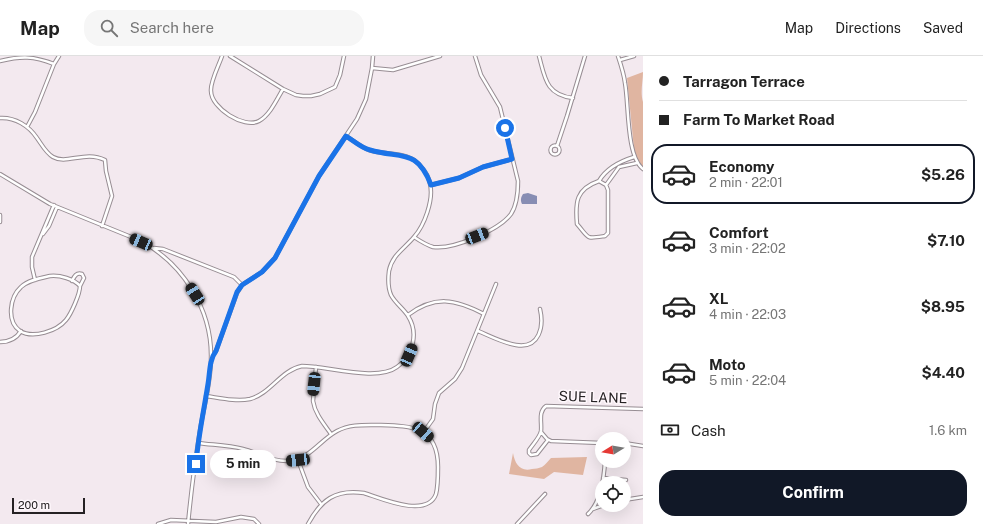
<!DOCTYPE html>
<html lang="en">
<head>
<meta charset="utf-8">
<style>
	body { margin:0; font-family:"Public Sans",sans-serif; background:#f6f6f6; color:#222; height:100vh; display:flex; flex-direction:column; font-size:15px; white-space:nowrap }
	* { box-sizing:border-box; margin:0 }
	p { font-size:13px; color:#767676 }
	.icon { flex:none; width:22px; height:22px; fill:none; stroke:currentColor; stroke-width:2; stroke-linecap:round; stroke-linejoin:round }
	.map { position:relative; flex:1; overflow:hidden }
	.side { display:flex; flex-direction:column; background:#fff; width:340px }
	.side>* { flex:none }
	.top-card { display:grid; align-content:center; height:88px; padding:0 16px; background:#fff }
	.needle { width:26px; rotate:259deg }
	.controls { position:absolute; left:595px; top:376px; display:grid; gap:8px }
	.controls a { display:grid; place-items:center; width:36px; height:36px; border-radius:50%; background:#fff; box-shadow:0 4px 16px #0002; font-size:20px }
	.scale { position:absolute; left:12px; bottom:10px; width:73px; box-sizing:border-box; padding-left:4px; border:2px solid #252123; border-top:0; font-size:11px; line-height:14px; white-space:nowrap; color:#252123; -webkit-text-stroke:3px #fef7fb; paint-order:stroke }
	.end { position:absolute; width:18px; height:18px; margin:-9px; border:5px solid #1a73e8; background:#fff; box-shadow:0 0 0 2px #fff }
	.from { border-radius:50% }
	.bubble { position:absolute; height:28px; border-radius:14px; background:#fff; box-shadow:0 4px 16px #0002; font-size:13px; font-weight:700; line-height:28px; text-align:center }
	.car { position:absolute; width:12px; height:24px; margin:-12px -6px; border-radius:5px; box-shadow:0 0 3px 1px #0007; background:linear-gradient(#222 24%,#8ab4d8 0 40%,#222 0 76%,#8ab4d8 0 86%,#222 0) }
	.top-card b { display:flex; align-items:center; gap:14px; height:38px; font-size:15px }
	.top-card b+b { border-top:1px solid #e0e0e0 }
	.top-card i { width:10px; height:10px; background:#222 }
	ul { padding:0; list-style:none }
	li { display:flex; align-items:center; gap:12px; height:60px; margin:0 8px 6px; padding:0 8px; border:2px solid transparent; border-radius:16px }
	li div { flex:1 }
	li b { display:block; font-size:15px }
	li em { font-style:normal; font-weight:700 }
	li.on { border-color:#111827 }
	li>.icon { width:36px; height:36px; stroke-width:1.5 }
	.pay { display:flex; align-items:center; gap:10px; height:44px; padding:0 16px; font-size:15px }
	.pay p { margin-inline-start:auto }
	.cta { display:flex; gap:8px; margin-top:auto; padding:8px 16px }
	.cta a { flex:1; height:46px; border-radius:16px; background:#111827; color:#fff; font-size:16px; font-weight:700; line-height:46px; text-align:center }
	header { display:flex; align-items:center; gap:24px; box-sizing:border-box; height:56px; padding:0 20px; background:#fff; border-bottom:1px solid #e0e0e0 }
	header strong { font-size:19px }
	nav { display:flex; gap:22px; margin-inline-start:auto; font-size:14px }
	.search { width:280px; height:36px; background:#f6f6f6; display:flex; align-items:center; gap:10px; box-sizing:border-box; padding:0 14px; border-radius:16px; color:#767676; font-size:15px }
	main { display:flex; flex:1; min-height:0 }
	.map>svg:first-child { display:block }
</style>
</head>
<body>
<header>
<strong>Map</strong>
<div class="search"><svg class="icon" aria-label="search" viewBox="0 0 24 24"><circle cx="10" cy="10" r="6"/><path d="M15 15l6 6"/></svg>Search here</div>
<nav><a>Map</a><a>Directions</a><a>Saved</a></nav>
</header>
<main>
<div class="map">
<svg width="643" height="468" viewBox="0 0 643 468">
	<rect width="100%" height="100%" fill="#f3e9ef"/>
	<path fill="#e0b5a1" d="M643,16c0,10 -3,20 0,30v65l-6,-8 -3,-10 -7,-71z
		M513,397c2,11 7,19 19,16 3,0 7,-1 10,-2 3,-2 6,-6 9,-9l36,-1 -4,18 -29,-3 -10,7 -35,-5z"/>
	<path fill="#878db3" d="M528,137l9,3v8h-15c-2,-4 -1,-7 1,-10z"/>
	<g fill="none" stroke-linecap="round" stroke-linejoin="round">
		<defs>
			<path id="minor" d="M222,0c-3,9 -12,26 -11,35 0,17 33,38 48,30 11,-6 18,-22 24,-32
				M230,0l53,33 13,6 7,1h8l9,-2 15,-7 5,-12 4,-19
				M539,0c6,22 7,39 34,42
				M618,0c3,9 6,18 7,27 4,21 1,73 18,86
				M620,4l14,-4
				M0,5c22,-5 33,-5 54,3
				M372,12l21,2 47,-14
				M0,62c15,-1 29,8 37,20 5,7 9,15 16,19 14,8 32,-7 52,3l1,11 6,25 -10,30
				M27,71l8,-15 19,-48 5,-8
				M550.5 94a4.5 4.5 0 1 1 9 0a4.5 4.5 0 1 1-9 0Z
				M557,90l10,-30 18,-60
				M0,118l50,30 91,37c42,23 71,68 70,117 0,24 -7,48 -11,72 -5,31 -9,63 -12,94
				M599,125l7,4 2,5v43l-3,3c-20,3 -15,3 -28,-12 -2,-22 -1,-35 22,-43z
				M599,125c7,-12 22,-20 35,-24
				M431,129l28,-7 24,-11 29,-8
				M606,129l13,-18 18,-4
				M0,159v7
				M43,178l6,-8 8,-19
				M414,181c6,4 12,8 19,10 20,3 66,-17 78,-33 6,-9 7,-22 7,-33l-18,-74 -19,-32 -6,-19
				M154,192l9,1 71,28 8,8
				M50,220c10,-1 24,3 30,10 0,8 -9,28 -14,34 -9,11 -33,19 -46,11 -14,-10 -10,-34 1,-44 7,-7 20,-9 29,-11z
				M35,224l-3,-13v-10l22,-52
				M72,225c2,-4 4,-9 10,-7l2,4 -4,8
				M408,259c27,-20 47,-16 76,-1
				M478,275c12,5 25,12 38,14 24,4 28,-19 24,-36
				M0,286c9,0 16,-3 21,-11
				M212,300l4,-5 21,-58 5,-8 20,-13 13,-14 44,-82 38,-57 9,-20 6,-31 1,-12
				M316,311l-3,34c2,13 11,23 18,33
				M206,340c14,2 30,6 44,3 20,-5 31,-29 52,-33 25,0 75,16 95,1 16,-11 22,-34 11,-51 -4,-7 -13,-13 -17,-21 -3,-7 -3,-16 -2,-24 3,-16 15,-22 25,-34 10,-11 20,-37 16,-53 -1,-6 -4,-12 -8,-16 -12,-18 -35,-12 -53,-18 -8,-3 -15,-9 -23,-14
				M541,376l6,7 4,2 51,2
				M423,377l10,-14 2,-15 4,-11 16,-14 7,-11 34,-84
				M548,384l-11,14 -6,1 -2,-2v-3c4,-6 11,-13 12,-19 1,-9 -3,-19 5,-25l97,3
				M198,387c14,2 30,2 45,6 16,4 30,13 46,12 21,-2 31,-21 48,-30 13,-7 27,-6 42,-6 32,1 59,1 59,42 0,9 0,19 -2,27 -9,25 -56,4 -72,-1 -29,-4 -43,7 -56,31
				M624,387l19,3
				M298,404l10,27 13,17
				M603,422l23,2
				M624,444l19,-3
				M593,453l11,-4
				M588,458c13,-12 16,-36 17,-53
				M158,468l13,-4 45,2 25,-5 13,2 5,5
				M517,468l28,-30"/>
		</defs>
		<use href="#minor" stroke="#978d93" stroke-width="4.5"/>
		<use href="#minor" stroke="#fff" stroke-width="2.5"/>
	</g>
	<g fill="none" stroke-linecap="round" stroke-linejoin="round">
		<path stroke="#1a73e8" stroke-width="5" d="M196,408c2,-27 8,-54 12,-80 2,-11 1,-24 8,-33l21,-59 5,-7 20,-13 13,-14 44,-82 27,-40c8,5 15,12 24,14 31,9 47,-2 61,35l28,-7 24,-11 29,-8 -7,-31"/>
	</g>
	<g text-anchor="middle" dominant-baseline="central" stroke-width="3" stroke-linejoin="round" paint-order="stroke">
		<g font-size="14" fill="#252123" stroke="#fef7fb">
			<text transform="translate(593 341) rotate(2)">SUE LANE</text>
		</g>
	</g>
</svg>
<div class="controls">
<a><svg class="needle" viewBox="-14 -14 28 28"><path d="M0-13l5 13h-10z" fill="#e53935"/><path d="M0 13l5-13h-10z" fill="#767676"/></svg></a>
<a><svg class="icon" aria-label="locate" viewBox="0 0 24 24"><circle cx="12" cy="12" r="6"/><path d="M12 2v4M12 18v4M2 12h4M18 12h4"/></svg></a>
</div>
<div class="scale">200 m</div>
<i class="end from" style="left:505px;top:72px"></i>
<i class="end" style="left:196px;top:408px"></i>
<div class="bubble" style="left:210px;top:394px;width:66px">5 min</div>
<i class="car" style="left:477px;top:180px;rotate:69deg"></i>
<i class="car" style="left:141px;top:186px;rotate:293deg"></i>
<i class="car" style="left:195px;top:238px;rotate:327deg"></i>
<i class="car" style="left:409px;top:299px;rotate:23deg"></i>
<i class="car" style="left:314px;top:328px;rotate:186deg"></i>
<i class="car" style="left:423px;top:376px;rotate:131deg"></i>
<i class="car" style="left:298px;top:404px;rotate:264deg"></i>
</div>
<section class="side">
<div class="top-card">
<b><i class="from"></i>Tarragon Terrace</b>
<b><i></i>Farm To Market Road</b>
</div>
<ul>
<li class="on"><svg class="icon" aria-label="car" viewBox="0 0 24 24"><path d="M5 17H2v-5l4-1 3-4h7l3 4 3 1v5h-3M9 17h6M6 11h13"/><circle cx="7" cy="17" r="2"/><circle cx="17" cy="17" r="2"/></svg><div><b>Economy</b><p>2 min · 22:01</p></div><em>$5.26</em></li>
<li><svg class="icon" aria-label="car" viewBox="0 0 24 24"><path d="M5 17H2v-5l4-1 3-4h7l3 4 3 1v5h-3M9 17h6M6 11h13"/><circle cx="7" cy="17" r="2"/><circle cx="17" cy="17" r="2"/></svg><div><b>Comfort</b><p>3 min · 22:02</p></div><em>$7.10</em></li>
<li><svg class="icon" aria-label="car" viewBox="0 0 24 24"><path d="M5 17H2v-5l4-1 3-4h7l3 4 3 1v5h-3M9 17h6M6 11h13"/><circle cx="7" cy="17" r="2"/><circle cx="17" cy="17" r="2"/></svg><div><b>XL</b><p>4 min · 22:03</p></div><em>$8.95</em></li>
<li><svg class="icon" aria-label="car" viewBox="0 0 24 24"><path d="M5 17H2v-5l4-1 3-4h7l3 4 3 1v5h-3M9 17h6M6 11h13"/><circle cx="7" cy="17" r="2"/><circle cx="17" cy="17" r="2"/></svg><div><b>Moto</b><p>5 min · 22:04</p></div><em>$4.40</em></li>
</ul>
<div class="pay"><svg class="icon" aria-label="cash" viewBox="0 0 24 24"><path d="M3 7h18v10H3z"/><circle cx="12" cy="12" r="2"/></svg>Cash<p>1.6 km</p></div>
<div class="cta"><a>Confirm</a></div>
</section>
</main>
</body>
</html>
